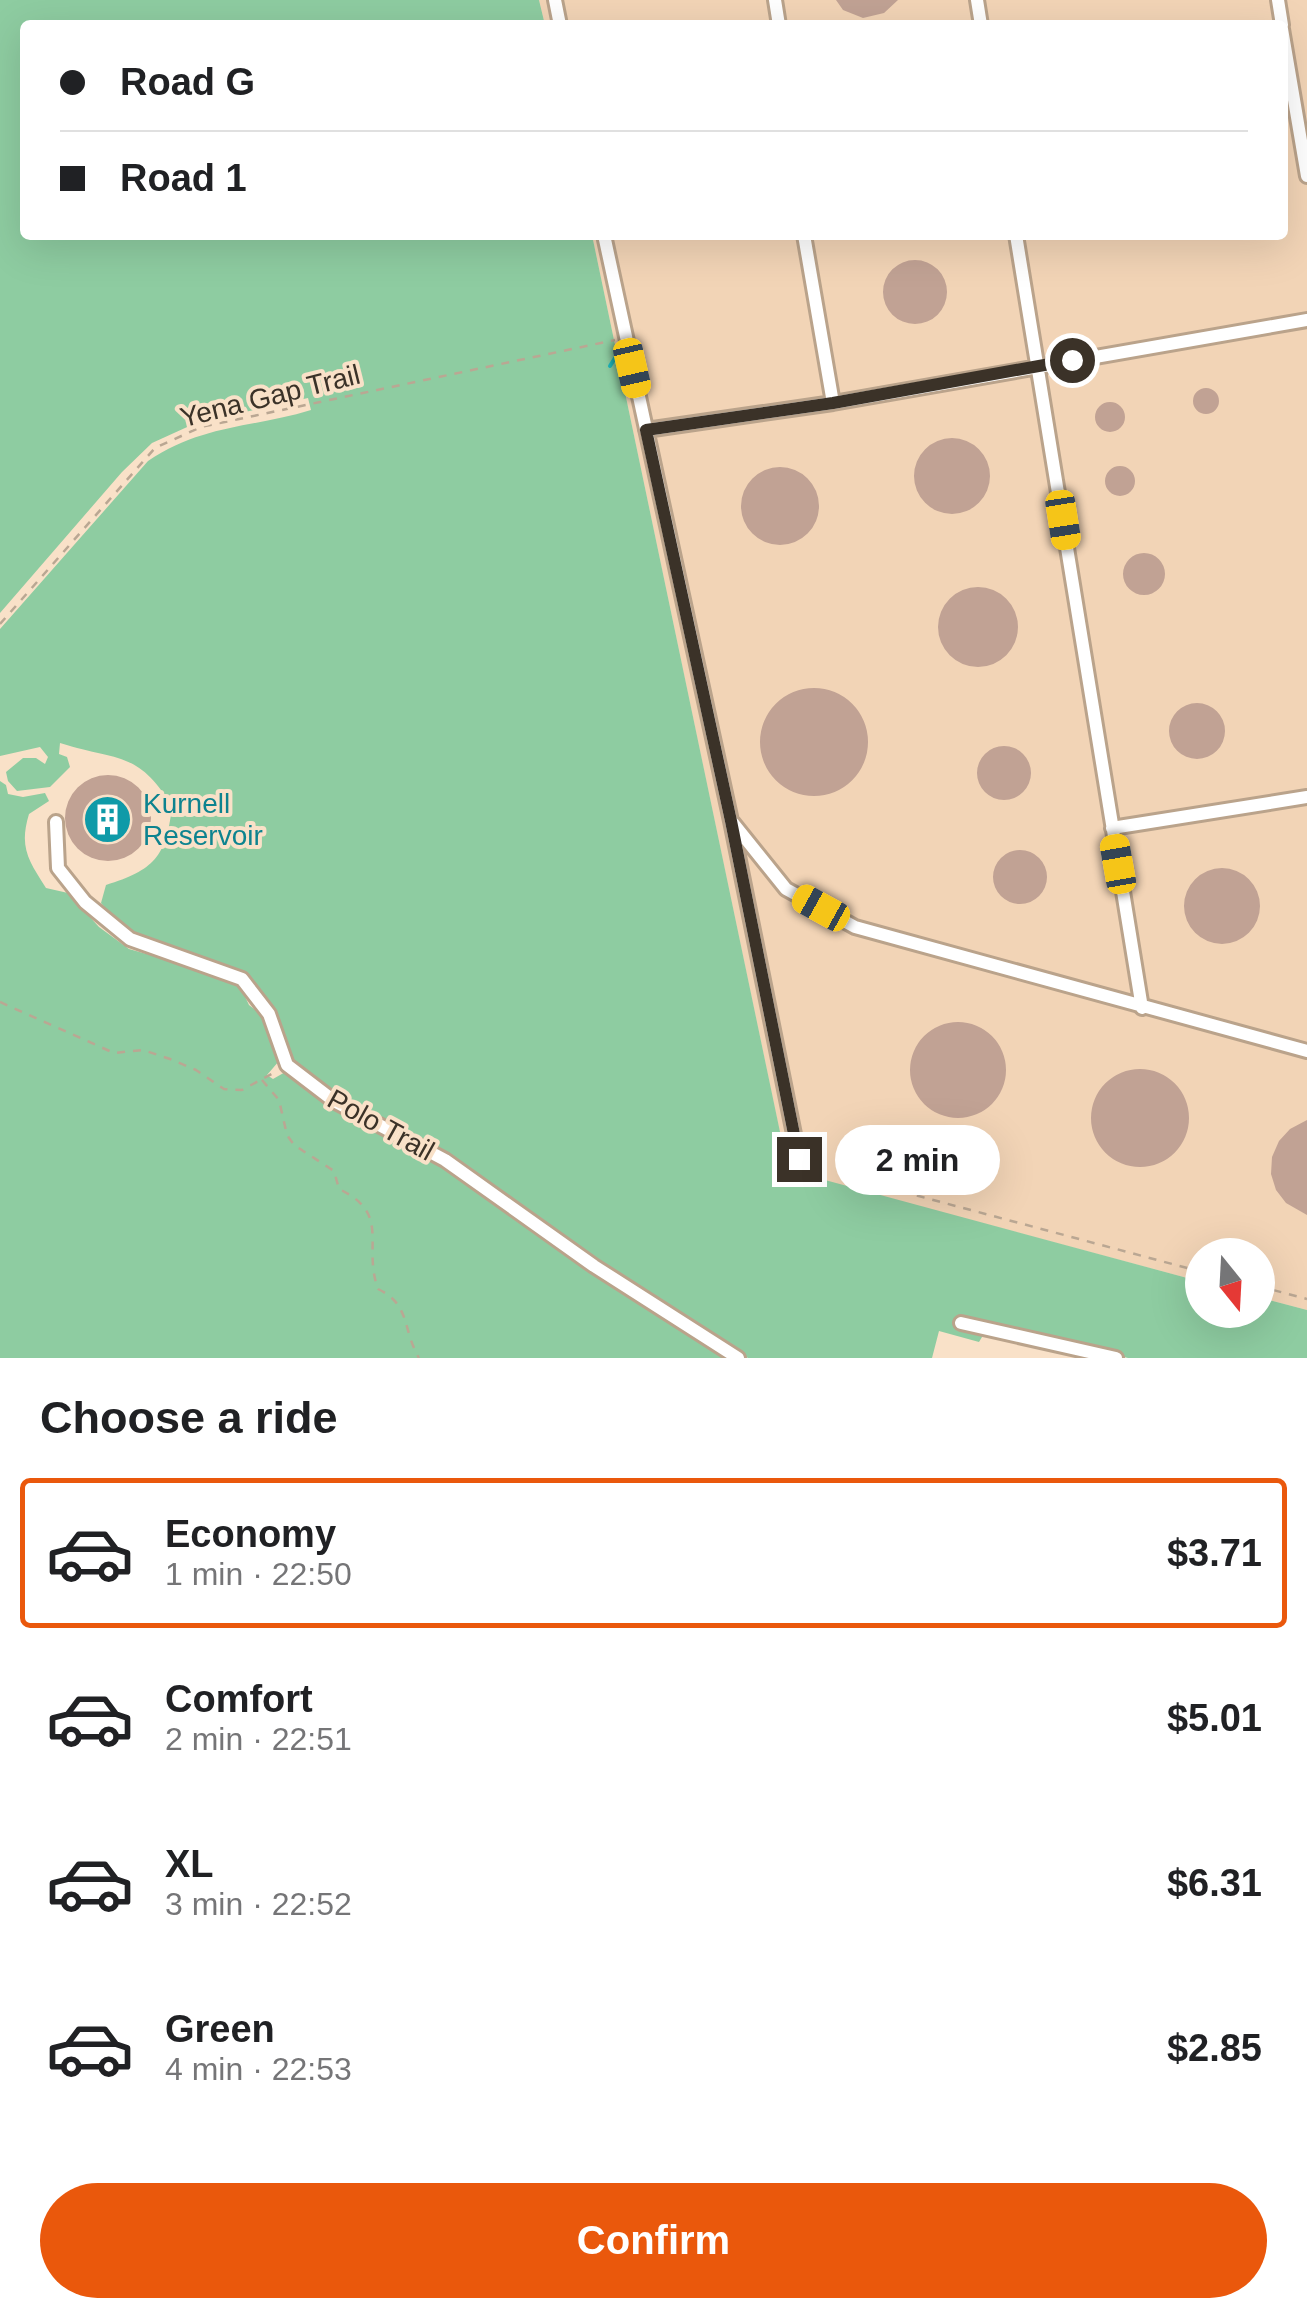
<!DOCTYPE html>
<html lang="en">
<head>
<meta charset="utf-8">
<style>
	body { margin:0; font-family:Arial,sans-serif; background:#f6f6f6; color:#202124; height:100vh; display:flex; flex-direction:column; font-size:38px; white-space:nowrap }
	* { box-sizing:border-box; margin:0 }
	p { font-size:32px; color:#757577 }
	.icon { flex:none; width:55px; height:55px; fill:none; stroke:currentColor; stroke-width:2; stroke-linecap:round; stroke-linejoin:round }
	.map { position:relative; height:1358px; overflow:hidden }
	.details { display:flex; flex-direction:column; background:#fff; flex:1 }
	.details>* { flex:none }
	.hud { position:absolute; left:20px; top:20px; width:1268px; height:220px; border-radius:10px; box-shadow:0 10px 40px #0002; display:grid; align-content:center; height:220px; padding:0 40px; background:#fff }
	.needle { width:65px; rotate:162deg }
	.controls { position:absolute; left:1185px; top:1238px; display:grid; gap:20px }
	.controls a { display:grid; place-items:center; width:90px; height:90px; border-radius:50%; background:#fff; box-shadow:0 10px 40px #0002; font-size:50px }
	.end { position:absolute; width:45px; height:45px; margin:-22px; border:12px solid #3b3228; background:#fff; box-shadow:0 0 0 5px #fff }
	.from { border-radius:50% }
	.bubble { position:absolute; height:70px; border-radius:35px; background:#fff; box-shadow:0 10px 40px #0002; font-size:32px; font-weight:700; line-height:70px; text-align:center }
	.car { position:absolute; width:30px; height:60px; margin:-30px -15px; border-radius:12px; box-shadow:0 0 8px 2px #0007; background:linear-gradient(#f5c518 24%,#345 0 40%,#f5c518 0 76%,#345 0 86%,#f5c518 0) }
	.hud b { display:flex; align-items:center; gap:35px; height:95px; font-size:38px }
	.hud b+b { border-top:2px solid #e0e0e0 }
	.hud i { width:25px; height:25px; background:#202124 }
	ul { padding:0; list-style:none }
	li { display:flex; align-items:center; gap:30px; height:150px; margin:0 20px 15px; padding:0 20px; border:5px solid transparent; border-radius:10px }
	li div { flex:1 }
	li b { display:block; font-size:38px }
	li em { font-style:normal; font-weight:700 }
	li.on { border-color:#ea580c }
	li>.icon { width:90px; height:90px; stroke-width:1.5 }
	h2 { padding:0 40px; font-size:45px; line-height:120px }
	.primary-button { display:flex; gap:20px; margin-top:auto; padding:20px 40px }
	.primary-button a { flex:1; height:115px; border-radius:60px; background:#ea580c; color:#fff; font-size:40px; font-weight:700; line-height:115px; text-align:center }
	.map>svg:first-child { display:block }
</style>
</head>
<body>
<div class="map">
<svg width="1307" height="1358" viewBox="0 0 1307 1358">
	<rect width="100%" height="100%" fill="#f9e1c8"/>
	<path fill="#f2d4b6" d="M539,0h768v1310l-49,-13v-42h-56v27l-414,-111 -196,-936h690v-210h-737z"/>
	<path fill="#8ecca1" d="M0,0h539l6,25h-520v210h567l196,935 414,112v28h56v-13l49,13v48h-179l-137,-36 -12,20 -40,-11 -7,27h-184l-148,-94 -110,-82 -128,-70 -64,-42 -11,-15 -15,-49 -14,-19 -14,-13 -119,-42 -24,-29 5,-18c48,-15 60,-28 66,-78 -33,-57 -56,-46 -112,-64l-1,11 8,3 3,10 -20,20 -33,4 -9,-10 -2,-9 17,-14h13l9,6 3,-7 -8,-10 -40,9v-127l148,-168c55,-37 104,-33 163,-51l-3,-12 -112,25 -44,20 -30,29 -122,141z
		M0,781l6,4 2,9 15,3 22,-4 4,8 -20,13c-10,33 -1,46 17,74l22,5 31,34 30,22 95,27 15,8 10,21 13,10 17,46 -12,14 6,4 14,-8 154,94 292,193h-733z"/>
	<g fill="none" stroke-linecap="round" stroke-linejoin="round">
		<path stroke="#1fb7bc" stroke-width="4" d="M610,366l5,-8"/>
	</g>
	<path fill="#c1a294" d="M836,0h62l-14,13 -21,5 -20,-8z
		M883 292a32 32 0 1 1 64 0a32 32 0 1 1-64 0Z
		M1193 401a13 13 0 1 1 26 0a13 13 0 1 1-26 0Z
		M1095 417a15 15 0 1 1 30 0a15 15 0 1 1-30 0Z
		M914 476a38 38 0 1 1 76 0a38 38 0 1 1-76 0Z
		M1105 481a15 15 0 1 1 30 0a15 15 0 1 1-30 0Z
		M741 506a39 39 0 1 1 78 0a39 39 0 1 1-78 0Z
		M1123 574a21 21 0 1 1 42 0a21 21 0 1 1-42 0Z
		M938 627a40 40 0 1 1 80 0a40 40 0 1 1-80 0Z
		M760 742a54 54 0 1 1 108 0a54 54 0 1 1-108 0Z
		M1169 731a28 28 0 1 1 56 0a28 28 0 1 1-56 0Z
		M977 773a27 27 0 1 1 54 0a27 27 0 1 1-54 0Z
		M65 818a43 43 0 1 1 86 0a43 43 0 1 1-86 0Z
		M993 877a27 27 0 1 1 54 0a27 27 0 1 1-54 0Z
		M1184 906a38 38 0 1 1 76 0a38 38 0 1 1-76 0Z
		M910 1070a48 48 0 1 1 96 0a48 48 0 1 1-96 0Z
		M1091 1118a49 49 0 1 1 98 0a49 49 0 1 1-98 0Z
		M1307,1120v95l-21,-12 -10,-13 -5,-16 1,-17 7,-16 11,-12z"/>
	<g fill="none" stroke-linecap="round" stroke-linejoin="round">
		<defs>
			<path id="minor" d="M555,0l5,25
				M775,0l4,25
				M977,0l4,25
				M1278,0l4,25
				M1282,29l25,147
				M604,235l127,586 68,338
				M804,235l29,168
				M1016,235l126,773
				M646,430l187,-27 474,-83
				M56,822l2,46 27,34 45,37 112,40 27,35 18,51 47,36 111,59 149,106 144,92
				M733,823l53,66 69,38 452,124
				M1112,828l195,-31
				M961,1323l155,35"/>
		</defs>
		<use href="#minor" stroke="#baa38b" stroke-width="18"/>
		<path stroke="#baa793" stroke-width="2.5" stroke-dasharray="8 8" stroke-linecap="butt" d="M0,624l155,-176 46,-21 414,-87
			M0,1002l114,51 29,-3 27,9 26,11 28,19 18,1 35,-19
			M262,1080l17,20 8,35 7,10 40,26 5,18c53,25 23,56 39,100 33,16 24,40 41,69
			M855,1179l347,93
			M1258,1286l49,13"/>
		<use href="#minor" stroke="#fff" stroke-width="12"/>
	</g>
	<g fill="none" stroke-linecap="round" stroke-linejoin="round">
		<path stroke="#3b3228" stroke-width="12" d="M799,1159l-68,-338 -85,-391 187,-27 239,-43"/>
	</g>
	<defs>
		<symbol id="building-disc" viewBox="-11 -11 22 22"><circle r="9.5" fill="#0f9aa8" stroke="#f9e1c8"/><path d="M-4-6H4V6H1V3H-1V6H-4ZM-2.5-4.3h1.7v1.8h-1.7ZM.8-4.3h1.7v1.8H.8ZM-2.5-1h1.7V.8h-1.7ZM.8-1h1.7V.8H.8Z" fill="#fff"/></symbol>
	</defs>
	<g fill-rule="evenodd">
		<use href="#building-disc" x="80" y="792" width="55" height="55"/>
	</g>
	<g text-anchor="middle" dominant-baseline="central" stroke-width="8" stroke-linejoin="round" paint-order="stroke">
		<g font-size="28" fill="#3b3228" stroke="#f9e1c8">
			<text transform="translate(270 396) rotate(-14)">Yena Gap Trail</text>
			<text transform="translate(381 1125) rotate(29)">Polo Trail</text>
		</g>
		<g font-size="28" fill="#0d838f" stroke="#f9e1c8" text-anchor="start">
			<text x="143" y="803">Kurnell<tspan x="143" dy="32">Reservoir</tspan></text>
		</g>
	</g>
</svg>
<div class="controls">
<a><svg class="needle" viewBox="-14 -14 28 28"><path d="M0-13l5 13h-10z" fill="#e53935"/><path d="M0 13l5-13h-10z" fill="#757577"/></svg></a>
</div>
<i class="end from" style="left:1072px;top:360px"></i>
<i class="end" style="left:799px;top:1159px"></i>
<div class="bubble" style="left:835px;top:1125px;width:165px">2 min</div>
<i class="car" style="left:632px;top:368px;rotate:167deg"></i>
<i class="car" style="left:1063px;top:520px;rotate:171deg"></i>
<i class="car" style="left:1118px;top:864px;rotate:350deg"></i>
<i class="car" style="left:821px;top:908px;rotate:299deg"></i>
<div class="hud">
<b><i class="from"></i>Road G</b>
<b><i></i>Road 1</b>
</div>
</div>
<section class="details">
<h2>Choose a ride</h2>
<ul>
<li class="on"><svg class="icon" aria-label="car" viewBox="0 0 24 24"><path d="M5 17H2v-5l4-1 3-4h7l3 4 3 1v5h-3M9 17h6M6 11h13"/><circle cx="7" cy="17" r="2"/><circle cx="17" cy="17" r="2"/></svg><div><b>Economy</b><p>1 min · 22:50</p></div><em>$3.71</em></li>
<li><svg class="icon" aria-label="car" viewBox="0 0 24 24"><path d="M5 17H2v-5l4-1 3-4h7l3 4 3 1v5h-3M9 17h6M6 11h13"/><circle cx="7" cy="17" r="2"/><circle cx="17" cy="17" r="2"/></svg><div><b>Comfort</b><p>2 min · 22:51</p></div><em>$5.01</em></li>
<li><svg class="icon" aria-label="car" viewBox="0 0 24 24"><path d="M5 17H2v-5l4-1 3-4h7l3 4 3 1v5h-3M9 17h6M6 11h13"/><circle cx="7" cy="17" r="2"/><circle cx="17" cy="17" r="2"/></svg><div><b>XL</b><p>3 min · 22:52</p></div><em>$6.31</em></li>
<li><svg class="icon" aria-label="car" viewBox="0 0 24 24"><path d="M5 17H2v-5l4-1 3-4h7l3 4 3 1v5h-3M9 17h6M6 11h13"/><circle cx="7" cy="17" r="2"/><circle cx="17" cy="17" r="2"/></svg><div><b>Green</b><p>4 min · 22:53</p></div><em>$2.85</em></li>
</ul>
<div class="primary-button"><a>Confirm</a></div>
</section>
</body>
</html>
